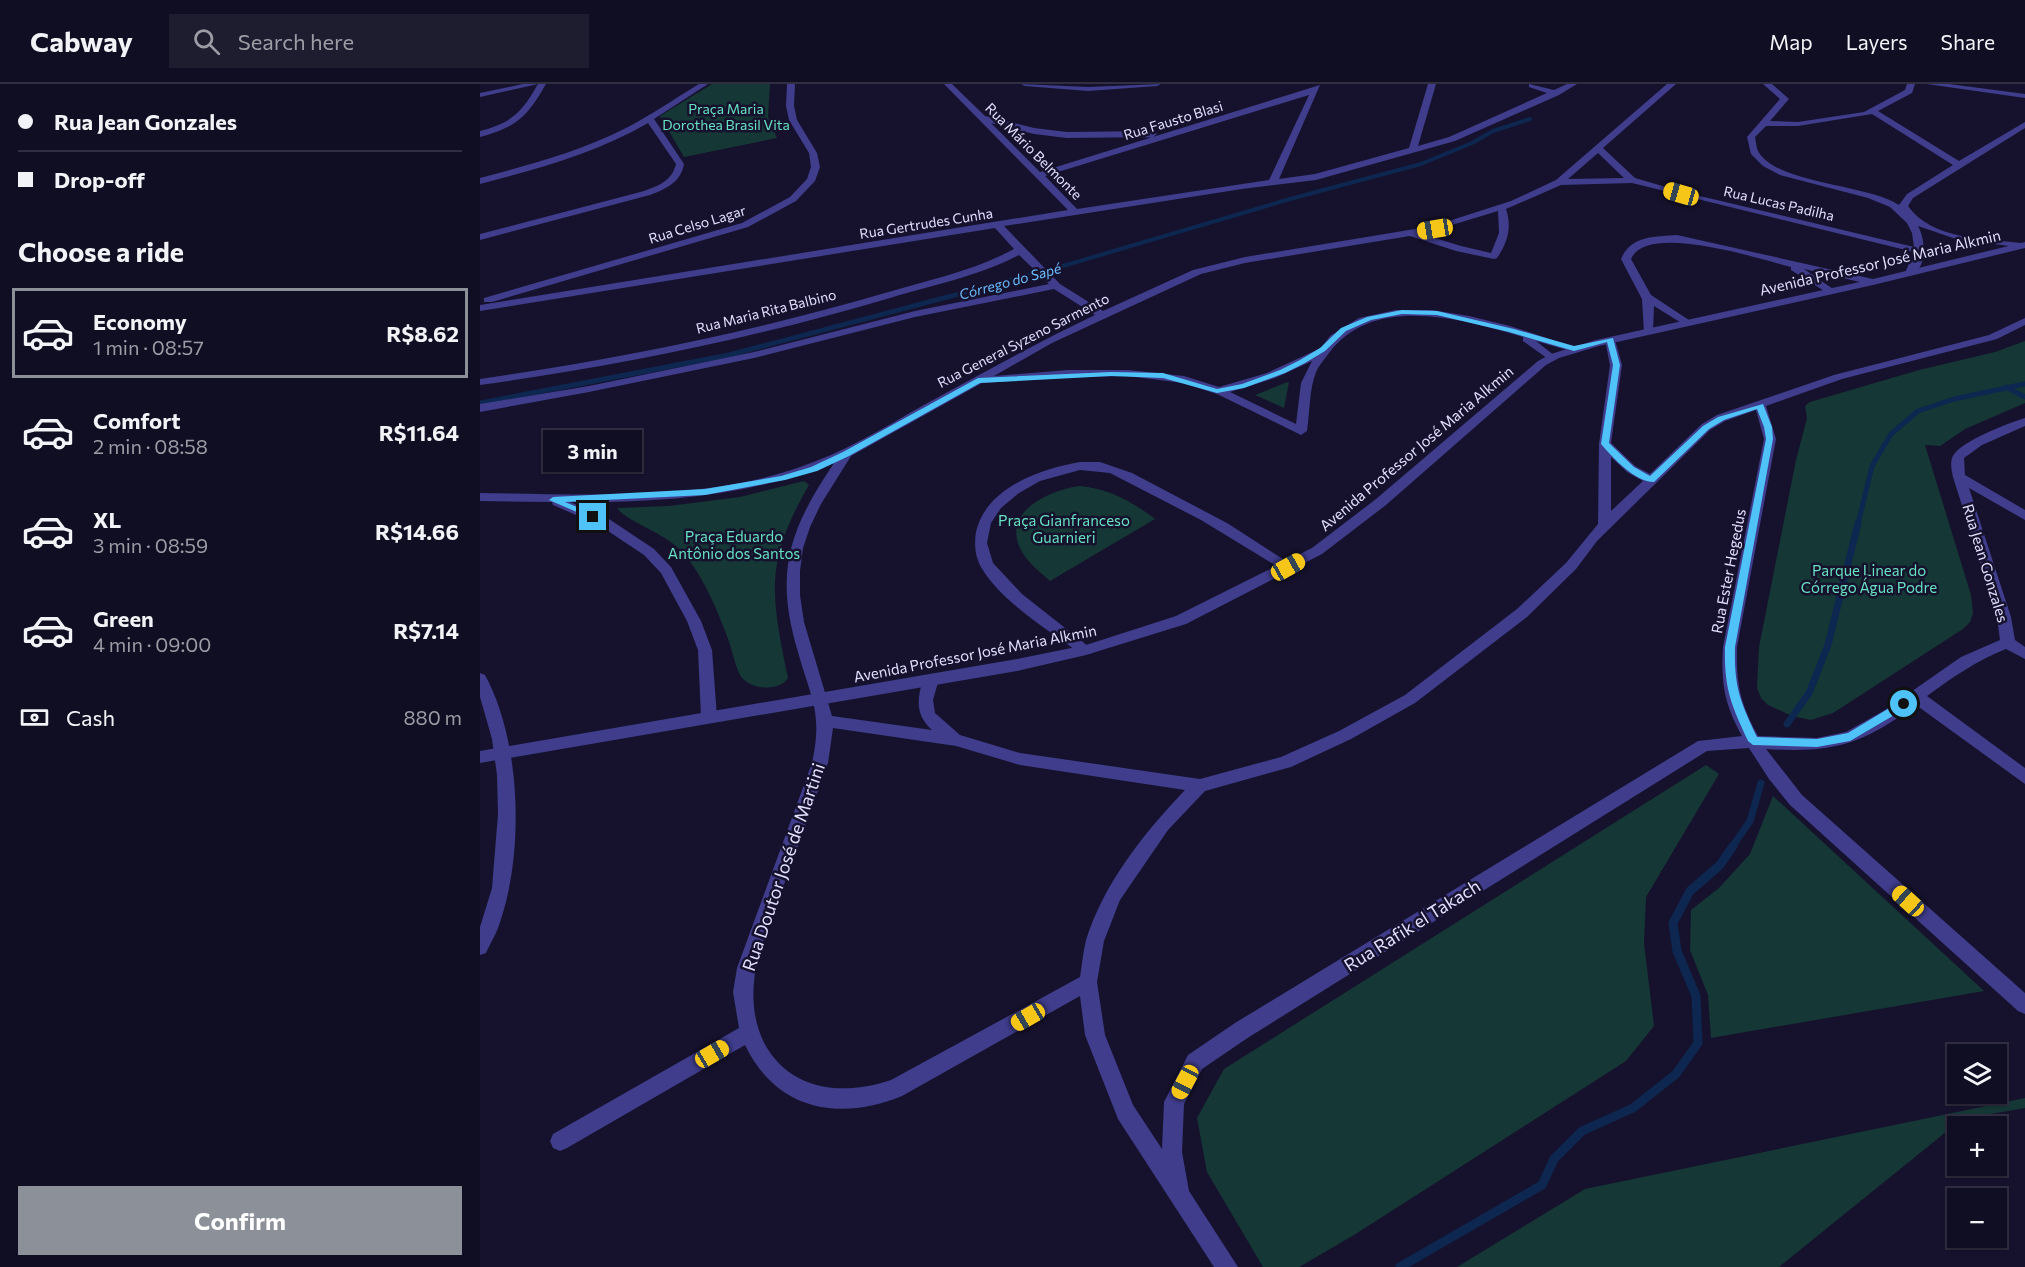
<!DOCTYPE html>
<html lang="en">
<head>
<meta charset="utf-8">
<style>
	body { margin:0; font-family:Commissioner,sans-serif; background:#1e1c2f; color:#f1f3f6; height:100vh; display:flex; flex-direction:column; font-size:22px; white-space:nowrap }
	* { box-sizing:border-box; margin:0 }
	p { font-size:20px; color:#9c9ca5 }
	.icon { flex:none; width:33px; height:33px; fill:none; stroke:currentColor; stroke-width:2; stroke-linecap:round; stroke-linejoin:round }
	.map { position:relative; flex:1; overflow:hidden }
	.drawer { display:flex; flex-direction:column; background:#100e22; width:480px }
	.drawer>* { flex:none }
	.hud { display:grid; align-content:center; height:132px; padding:0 18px; background:#100e22 }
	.tools { position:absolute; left:1467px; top:960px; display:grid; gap:12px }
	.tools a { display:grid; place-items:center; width:60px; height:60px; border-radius:0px; background:#100e22; box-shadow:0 2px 4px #0004,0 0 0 2px #302e40; font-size:30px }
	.end { position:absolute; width:27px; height:27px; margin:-14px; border:8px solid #4fc3f7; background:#111; box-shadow:0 0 0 3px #111 }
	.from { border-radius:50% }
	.bubble { position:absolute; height:42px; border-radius:0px; background:#100e22; box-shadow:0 2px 4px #0004,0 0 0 2px #302e40; font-size:20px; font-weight:700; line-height:42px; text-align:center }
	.car { position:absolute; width:18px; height:36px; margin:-18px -9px; border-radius:8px; box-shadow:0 0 4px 2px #0007; background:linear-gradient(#f5c518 24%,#345 0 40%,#f5c518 0 76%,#345 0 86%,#f5c518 0) }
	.hud b { display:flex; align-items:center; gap:21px; height:57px; font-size:22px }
	.hud b+b { border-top:2px solid #302e40 }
	.hud i { width:15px; height:15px; background:#f1f3f6 }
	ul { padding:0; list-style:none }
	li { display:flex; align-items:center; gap:18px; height:90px; margin:0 12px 9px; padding:0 6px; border:3px solid transparent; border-radius:0px }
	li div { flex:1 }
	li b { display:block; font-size:22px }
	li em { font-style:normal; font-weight:700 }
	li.selected { border-color:#8c9099 }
	li>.icon { width:54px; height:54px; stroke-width:1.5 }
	h2 { padding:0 18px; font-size:27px; line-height:72px }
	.pay { display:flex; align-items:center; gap:15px; height:66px; padding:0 18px; font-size:22px }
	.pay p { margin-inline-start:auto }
	.cta { display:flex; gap:12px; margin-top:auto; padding:12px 18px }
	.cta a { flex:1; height:69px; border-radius:0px; background:#8c9099; color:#fff; font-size:24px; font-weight:700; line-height:69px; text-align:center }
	header { display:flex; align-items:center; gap:36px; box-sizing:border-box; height:84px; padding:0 30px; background:#100e22; border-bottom:2px solid #302e40 }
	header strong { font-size:28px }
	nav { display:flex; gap:33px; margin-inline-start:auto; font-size:21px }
	.search { width:420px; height:54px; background:#1e1c2f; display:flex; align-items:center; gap:15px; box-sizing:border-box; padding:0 21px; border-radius:0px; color:#9c9ca5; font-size:22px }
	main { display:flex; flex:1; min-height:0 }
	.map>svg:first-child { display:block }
</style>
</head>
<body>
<header>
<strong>Cabway</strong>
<div class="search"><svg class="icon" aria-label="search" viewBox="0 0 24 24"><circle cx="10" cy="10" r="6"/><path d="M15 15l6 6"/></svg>Search here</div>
<nav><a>Map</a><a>Layers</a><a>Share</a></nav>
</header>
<main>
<section class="drawer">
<div class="hud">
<b><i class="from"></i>Rua Jean Gonzales</b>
<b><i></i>Drop-off</b>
</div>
<h2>Choose a ride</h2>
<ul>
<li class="selected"><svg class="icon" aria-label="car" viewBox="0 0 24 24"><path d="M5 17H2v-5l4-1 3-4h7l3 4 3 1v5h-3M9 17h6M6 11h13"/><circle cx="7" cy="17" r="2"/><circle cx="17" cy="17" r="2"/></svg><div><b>Economy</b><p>1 min · 08:57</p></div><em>R$8.62</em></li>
<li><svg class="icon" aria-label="car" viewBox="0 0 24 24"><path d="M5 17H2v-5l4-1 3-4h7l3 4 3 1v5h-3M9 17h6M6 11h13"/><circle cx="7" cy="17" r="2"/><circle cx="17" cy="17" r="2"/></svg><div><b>Comfort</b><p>2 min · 08:58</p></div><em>R$11.64</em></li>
<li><svg class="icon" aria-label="car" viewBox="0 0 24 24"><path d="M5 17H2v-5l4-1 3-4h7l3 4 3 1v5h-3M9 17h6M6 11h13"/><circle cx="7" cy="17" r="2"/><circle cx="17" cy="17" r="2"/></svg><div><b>XL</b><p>3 min · 08:59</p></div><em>R$14.66</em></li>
<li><svg class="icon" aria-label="car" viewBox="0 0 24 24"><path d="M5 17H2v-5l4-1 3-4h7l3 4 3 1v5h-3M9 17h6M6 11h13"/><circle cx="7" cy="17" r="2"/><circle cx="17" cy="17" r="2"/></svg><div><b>Green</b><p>4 min · 09:00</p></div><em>R$7.14</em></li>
</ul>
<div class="pay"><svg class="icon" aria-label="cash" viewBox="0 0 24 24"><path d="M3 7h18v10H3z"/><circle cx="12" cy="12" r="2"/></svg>Cash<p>880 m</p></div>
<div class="cta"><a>Confirm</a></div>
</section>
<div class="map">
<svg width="1545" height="1183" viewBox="0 0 1545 1183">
	<rect width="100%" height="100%" fill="#16122d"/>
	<path fill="#153735" d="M232,0h58l-2,33 9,21 -93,19 -24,-41z
		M1545,257v62l-60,26 -25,17 -15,-1 46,150 2,18 -3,9 -7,7 -130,84 -22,7 -19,-4 -24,-11 -7,-7 -4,-10 2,-41 37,-187 11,-42 -2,-12 5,-4 109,-32 76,-18z
		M809,298l-5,26 -29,-13 30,-12z
		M324,397l5,4c-45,78 -38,109 -21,193 -8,14 -40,12 -48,-3 -6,-12 -8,-27 -13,-39 -11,-29 -25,-63 -46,-85 -17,-19 -54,-29 -64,-43l52,-2 71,-9z
		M599,402c29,2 54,16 76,33l-105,62c-11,-10 -22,-18 -29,-31 -20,-38 27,-59 58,-64z
		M1226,681l13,9 -73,123 -2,46 10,83 -28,35 -272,174 -55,32h-36l-56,-95 -10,-54 27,-49z
		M1293,712l211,195 -273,47 -3,-43 -18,-45 1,-40 28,-22 31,-34z
		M1545,1014v10l-63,11 -183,148h-322l128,-78z"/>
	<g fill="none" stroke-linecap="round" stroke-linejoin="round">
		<path stroke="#0d2750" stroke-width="4" d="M549,192l261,-77 131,-35 51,-21 21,-12 37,-12"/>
		<path stroke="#0d2750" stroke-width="5" d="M1526,303l19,10
			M0,319l249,-48 305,-81
			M1378,440l14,-58 19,-32 27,-23 36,-12 71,-15"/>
		<path stroke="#0d2750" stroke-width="7" d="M1307,640l22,-31 19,-48 30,-122
			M1252,763l18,-26 11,-38"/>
		<path stroke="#0d2750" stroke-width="9" d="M920,1183l142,-82 12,-26 28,-28 51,-23 43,-34 22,-31 -2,-47 -19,-45 -4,-28 17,-32 30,-26 13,-19"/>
		<path fill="#3f3d8c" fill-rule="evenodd" d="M43,0h15l-58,13v-4z
			M58,0h8c-19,33 -29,43 -66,53v-6c32,-8 42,-19 58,-47z
			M219,0h9l-54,35 30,45c-3,18 -18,25 -34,31l-170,45v-6l164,-43c14,-5 28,-10 32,-27l-28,-41c-51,30 -111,46 -168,61v-6c49,-13 98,-26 144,-49 26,-13 50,-30 75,-45z
			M307,0h8l-1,22 3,14 20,33 3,14 -5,14 -19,20 -48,26 -256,75h-8v-4l258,-75 48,-26 17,-18 4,-12 -2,-14 -20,-33 -3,-14z
			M464,0h8l33,32 49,12 33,4 86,-1 4,3 -4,3 -86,1 -33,-4 -43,-11 49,49 280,-87 -41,94 36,-5 94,-26 19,-64h8l-18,62 31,-9 98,-44 -18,-6v-3l25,6 13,-6h10l-18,11 -104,46 -139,39 -74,9 -238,37 56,58 43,27 90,-41 52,-13 188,-31 78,-25 45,-21 111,-96h9l-73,64 32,30 48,14 231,55 -2,-14 -5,-10 -17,-16 -22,-9 -88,-23 -17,-9 -12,-12 -4,-17 33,-38 -17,-15h9l17,15 -19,22 28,1 66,-10 41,-22 2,-6h8l-3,9 -34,18 81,50 66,-39v6l-112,70 -5,8c23,33 76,33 113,37l4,2 -1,3 -68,-9 -38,-13c8,15 10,42 -8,50l-5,-3 9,-21 -282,-69 -71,2 -55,24c6,18 2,33 -9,49l-3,1 -38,-8 -46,-15 -165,27 -44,11 -149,69 -58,33 74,-6h60l56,6 35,11 48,-14 54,-25 9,-12 29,-18 37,-8h36l37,6 41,10 70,23 -6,3 -38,-11 19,15v4l-4,1 -28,-20v-4c-59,-18 -150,-44 -194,16 -4,6 -10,12 -13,19 -7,18 -6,40 -9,59l-6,4 -84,-41 -34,-11 -55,-7 -60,1 -86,6 -131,73 -30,48 -11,23 -7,21 -3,23v24l4,27 28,94 100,14c-17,-16 -15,-30 -9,-51l3,-4h10l3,4 -6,21 2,13 25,22 60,18 180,26 81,-22 58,-26 66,-36 112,-86 49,-46 32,-39 1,-80 11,-79 -5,-25 1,-2h8l1,2 7,25 -11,78 24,23 15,8 52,-50 15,-9 117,-40 155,-40 36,-17v7l-28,14 -155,40 -76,27 10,33 -39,208c-1,37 3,56 21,89l59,2 29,-6 39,-22 76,-53 39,-17 -3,-23 -44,-140c-1,-5 -3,-13 -1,-19 5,-16 57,-35 73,-40v8l-43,19 -18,13 1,17 60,35v10l-56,-32 42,129 4,23 10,7v12l-19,-10c-29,11 -54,29 -79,47l98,72v16l-109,-79c-55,40 -82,48 -150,44l36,46 223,198v21l-7,-3 -228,-206 -21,-26 -20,-31 -42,3 -458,286 -47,32 -18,35 -2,48 7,39 49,76h-24l-96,-148 -33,-84 -5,-39 -178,100c-63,26 -126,14 -157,-51l-178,103 -7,3 -7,-3 -3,-7 3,-7 186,-106 -6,-36 4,-24 75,-205c11,-51 -1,-64 -14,-111 -24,-80 -9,-122 36,-189 -85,33 -174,40 -264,39l39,17 45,30 17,18 30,54 11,29 5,67 -3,4h-10l-3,-4 -3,-67 -11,-29 -26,-48 -17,-18 -45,-30 -46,-20 -1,-3 -72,-1v-8c103,1 222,9 320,-26 44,-15 82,-38 122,-61 57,-31 114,-63 173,-91l-41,-26 -139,28 -161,41 -165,34 -109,20v-8l109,-18 165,-34 161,-41 134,-27 -30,-29c-40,21 -86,30 -129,43 -135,40 -271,68 -410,87v-6c137,-20 272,-47 405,-86 43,-13 89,-22 129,-44l-19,-21 -515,83v-6l588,-95zM829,11l-40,85 -192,29 -32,-33zM1392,30l81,51 -46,29 -8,11c-32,-21 -123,-21 -141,-54 -2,-4 -2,-10 -3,-14l11,-11h32zM1118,69l26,25 -56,1zM1018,127l1,22 -8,20 -30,-7 -39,-12zM832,277l-11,22 -5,41 -66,-32 45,-14zM1276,326l8,29 -41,208c-2,37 1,56 19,89l-44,5 -463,282 -47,32 -24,47 -2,47 -29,-44 -28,-70 -8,-53 7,-41 16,-41 48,-70 37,-39 86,-24 60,-28 64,-36 112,-86 49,-48 21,-28 113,-111 15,-9zM1131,373l16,15 16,9 -32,30zM353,644l123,18 64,19 165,25c-41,43 -81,93 -99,150 -3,12 -4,25 -6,37l-189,103c-98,33 -160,-36 -130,-132l67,-185z
			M541,0l67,3 73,-3 -4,2 -69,5 -63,-5z
			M1447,0h22l76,10v4z
			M1197,151l196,44 5,3 -5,3 -69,-16 29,20 1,2 -5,3 -38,-24v-3c-32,-8 -144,-45 -160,-8l20,36 41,27 -5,3 -4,-1 -29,-18 -1,25 -1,2h-8l-2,-34 -21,-40c10,-24 34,-22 56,-24z
			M600,378h20l32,11 95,50 68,44 -7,5 -5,-2 -82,-50 -91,-47 -30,-3 -40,11 -21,12 -18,15 -10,15 -4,20 6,20 29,31 71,56 -2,4h-10c-32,-24 -80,-52 -100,-87 -6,-10 -7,-24 -5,-35 10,-45 65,-63 104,-70z
			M0,589l5,2c36,66 39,174 16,244 -3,12 -10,23 -15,34l-6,2v-28l12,-39 6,-74 -1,-39 -5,-36 -12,-42z"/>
		<path fill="#3f3d8c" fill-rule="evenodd" d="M1545,158v6l-152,37 -274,61 -40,12 -13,7 -160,140 -64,49 -136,70 -100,31 -69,16 -537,92v-12l537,-92 69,-14 90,-29 136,-68 64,-49 162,-138 13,-7 45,-14 277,-61z"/>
	</g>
	<path fill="#4fc3f7" d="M922,226l35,1 77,18 60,17 39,-8 7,27 -11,78 25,24 16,9 53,-50 15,-9 45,-13 9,23 1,12 -38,208c-1,40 5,54 22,90l60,2 31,-6 53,-32h7v6l-58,34 -33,6 -64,-2 -5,-4c-17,-37 -24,-52 -23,-94l41,-208 -2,-12 -7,-18 -33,11 -15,9 -55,53c-19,0 -41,-24 -53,-38l12,-79 -6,-23 -33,9 -65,-19 -72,-17 -35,-1 -31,6 -25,11 -21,20 -20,12 -20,10 -41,15 -27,5 -54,-15 -52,-2 -131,7 -131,73 -32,15 -32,9 -80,15 -140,7 31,13v4h-3l-44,-19 4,-3 152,-8 76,-13 30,-9 32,-15 135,-74 133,-6 52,1 54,16 25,-5 38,-14 20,-10 20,-12 21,-20 26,-11z"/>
	<g text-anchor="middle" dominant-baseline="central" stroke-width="5" stroke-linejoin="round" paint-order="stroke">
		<g font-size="14" fill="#67e1c2" stroke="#16122d">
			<text x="246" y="24">Praça Maria<tspan x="246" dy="16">Dorothea Brasil Vita</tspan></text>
		</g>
		<g font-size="14" fill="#e1deff" stroke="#16122d">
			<text transform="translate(693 36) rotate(-17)">Rua Fausto Blasi</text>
			<text transform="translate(554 67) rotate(45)">Rua Mário Belmonte</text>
			<text transform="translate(1299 119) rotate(13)">Rua Lucas Padilha</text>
			<text transform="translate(446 139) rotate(-9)">Rua Gertrudes Cunha</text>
			<text transform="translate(217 140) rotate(-17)">Rua Celso Lagar</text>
			<text transform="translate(286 227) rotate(-14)">Rua Maria Rita Balbino</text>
			<text transform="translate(543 256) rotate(-27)">Rua General Syzeno Sarmento</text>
		</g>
		<g font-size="14" font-style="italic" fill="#6cbcff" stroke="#16122d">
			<text transform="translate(530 197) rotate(-15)">Córrego do Sapé</text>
		</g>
		<g font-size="15" fill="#e1deff" stroke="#16122d">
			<text transform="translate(1400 178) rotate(-13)">Avenida Professor José Maria Alkmin</text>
			<text transform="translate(936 364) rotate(-40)">Avenida Professor José Maria Alkmin</text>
			<text transform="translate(1506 479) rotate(73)">Rua Jean Gonzales</text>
			<text transform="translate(1248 487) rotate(-79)">Rua Ester Hegedus</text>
			<text transform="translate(495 569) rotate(-11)">Avenida Professor José Maria Alkmin</text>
		</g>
		<g font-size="15" fill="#67e1c2" stroke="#16122d">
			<text x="584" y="436">Praça Gianfranceso<tspan x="584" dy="17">Guarnieri</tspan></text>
			<text x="254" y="452">Praça Eduardo<tspan x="254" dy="17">Antônio dos Santos</tspan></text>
			<text x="1389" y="486">Parque Linear do<tspan x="1389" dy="17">Córrego Água Podre</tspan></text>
		</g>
		<g font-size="18" fill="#e1deff" stroke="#16122d">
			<text transform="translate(303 783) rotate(-71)">Rua Doutor José de Martini</text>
			<text transform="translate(932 841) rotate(-32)">Rua Rafik el Takach</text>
		</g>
	</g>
</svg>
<div class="tools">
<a><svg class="icon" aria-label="layers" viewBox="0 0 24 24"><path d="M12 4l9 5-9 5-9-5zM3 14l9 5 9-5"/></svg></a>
<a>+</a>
<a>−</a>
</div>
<i class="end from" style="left:1424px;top:620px"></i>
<i class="end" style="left:113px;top:433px"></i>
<div class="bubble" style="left:63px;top:346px;width:99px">3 min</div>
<i class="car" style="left:1201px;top:110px;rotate:286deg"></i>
<i class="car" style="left:955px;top:145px;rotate:261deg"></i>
<i class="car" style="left:808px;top:483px;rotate:61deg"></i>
<i class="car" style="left:1428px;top:817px;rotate:312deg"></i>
<i class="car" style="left:548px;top:933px;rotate:240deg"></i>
<i class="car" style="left:232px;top:970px;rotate:60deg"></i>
<i class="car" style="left:705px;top:998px;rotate:208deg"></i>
</div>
</main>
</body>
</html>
